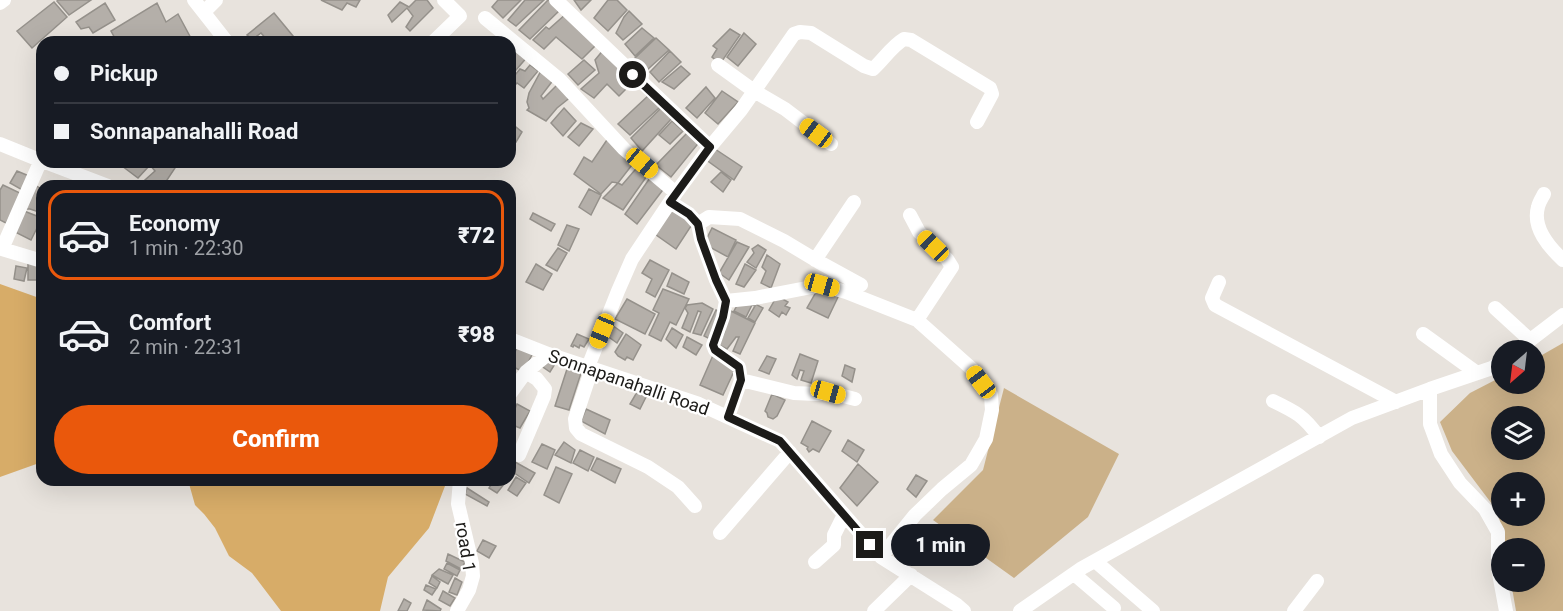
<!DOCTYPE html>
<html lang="en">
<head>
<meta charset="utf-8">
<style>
	body { margin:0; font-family:Roboto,sans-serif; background:#20242c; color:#f1f3f6; height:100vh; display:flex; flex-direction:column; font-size:22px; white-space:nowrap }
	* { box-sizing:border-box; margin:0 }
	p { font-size:20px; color:#9ea1a6 }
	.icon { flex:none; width:33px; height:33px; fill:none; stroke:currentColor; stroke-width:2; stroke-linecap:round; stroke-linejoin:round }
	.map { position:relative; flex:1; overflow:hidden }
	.side { position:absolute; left:36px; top:180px; width:480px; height:306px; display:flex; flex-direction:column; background:#171b24; border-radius:18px; box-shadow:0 6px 24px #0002 }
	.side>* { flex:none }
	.banner { position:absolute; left:36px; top:36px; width:480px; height:132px; border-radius:18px; box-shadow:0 6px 24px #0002; display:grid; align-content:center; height:132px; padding:0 18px; background:#171b24 }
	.needle { width:39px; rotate:208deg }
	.fabs { position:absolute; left:1491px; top:340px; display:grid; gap:12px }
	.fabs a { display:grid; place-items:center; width:54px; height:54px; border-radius:50%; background:#171b24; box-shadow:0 6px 24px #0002; font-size:30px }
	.end { position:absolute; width:27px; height:27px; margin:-14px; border:8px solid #1c1b19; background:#fff; box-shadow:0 0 0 3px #fff }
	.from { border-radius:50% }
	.bubble { position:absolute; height:42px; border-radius:21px; background:#171b24; box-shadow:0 6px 24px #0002; font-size:20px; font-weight:800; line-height:42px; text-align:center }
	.car { position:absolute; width:18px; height:36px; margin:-18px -9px; border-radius:8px; box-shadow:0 0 4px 2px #0007; background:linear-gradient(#f5c518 24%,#345 0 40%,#f5c518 0 76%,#345 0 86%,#f5c518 0) }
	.banner b { display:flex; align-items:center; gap:21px; height:57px; font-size:22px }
	.banner b+b { border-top:2px solid #363941 }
	.banner i { width:15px; height:15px; background:#f1f3f6 }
	ul { padding:10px 0 0; list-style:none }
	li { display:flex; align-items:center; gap:18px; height:90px; margin:0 12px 9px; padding:0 6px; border:3px solid transparent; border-radius:18px }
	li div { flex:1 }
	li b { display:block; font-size:22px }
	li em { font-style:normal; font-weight:800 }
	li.active { border-color:#ea580c }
	li>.icon { width:54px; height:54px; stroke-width:1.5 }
	.action { display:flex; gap:12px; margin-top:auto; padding:12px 18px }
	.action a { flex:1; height:69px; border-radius:36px; background:#ea580c; color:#fff; font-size:24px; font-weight:800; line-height:69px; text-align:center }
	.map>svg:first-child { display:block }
</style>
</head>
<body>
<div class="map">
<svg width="1563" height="611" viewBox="0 0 1563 611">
	<rect width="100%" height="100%" fill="#e8e3dd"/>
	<path fill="#cbb189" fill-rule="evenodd" d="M1563,343v268h-47l-5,-29h23v-33h-29l-7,-37 -46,-61 -12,-29 30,-29 31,-16 1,7h32l1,-25zM1502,417h32v33h-32zM1502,483h32v33h-32z
		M1004,388l115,66 -31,63 -74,61 -81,-58 50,-50z"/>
	<path fill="#d7ac68" d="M0,284l42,15v163l-42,15z
		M188,480h254l3,6 -16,42 -41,49 -8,34h-99l-29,-38 -23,-17 -14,-28 -11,-14 -9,-9z"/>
	<path fill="#b4afa9" stroke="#95918b" stroke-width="1.5" d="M58,0h33l-22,15 -12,-14z
		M321,0h39l-4,7 -9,-4 -5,7z
		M416,0h11l6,8 -23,23 -4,-4 7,-11 -6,-8 -15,14 -4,-7 12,-13 9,5z
		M498,0h23l-18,18 -11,-11z
		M525,0h19l-28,26 -8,-6z
		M548,0h4l10,8 -32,31 -11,-9z
		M574,0h17l-10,10z
		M608,0h9l10,10 -19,21 -14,-13z
		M54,2l13,15 -35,31 -15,-17z
		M105,3l10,17 -22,13 -4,-6 -8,2 -5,-7z
		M157,3l9,19 12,-8 15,28h-76l-6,-11z
		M629,11l13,13 -19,16 -7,-7 8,-16z
		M274,13l19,23 -7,6h-20l2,-1 -7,-8 -8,6 -6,-4z
		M567,13l31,30 -16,16 -26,-22 -12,12 -11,-9 13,-13 3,2z
		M642,28l12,10 -19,18 -10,-12z
		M730,29l10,6 -20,29 -8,-7 5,-8 -4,-3z
		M744,33l12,11 -18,22 -11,-9z
		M656,38l13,12 -22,20 -12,-12z
		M518,48l10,8 -18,21v-20z
		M604,49l31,31 -16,16 -12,-12 -13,14 -13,-9 18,-16 -4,-13z
		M670,51l11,11 -22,20 -9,-10z
		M584,60l11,10 -17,15 -10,-11z
		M530,65l8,6 -14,17 -7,-5 -4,4 -3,-2v-4l10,-12 5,2z
		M681,66l9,8 -16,15 -12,-7z
		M542,69l12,10 -13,17 2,3 16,-16 13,13 -15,12 -11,13 -19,-11 2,-2 -2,-6 2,-9z
		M706,87l9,11 -18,20 -11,-10z
		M722,91l16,11 -20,22 -13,-11z
		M650,94l12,11 -32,30 -12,-11z
		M663,106l10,11 -31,34 -11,-13z
		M564,108l12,13 -13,15 -12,-13z
		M672,121l11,10 -13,13 -11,-9z
		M581,123l12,6 -14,17 -11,-9z
		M516,127l6,5 -6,10 -6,-3v-3z
		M689,131l12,9 -30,37 -15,-12z
		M609,137l26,24 -17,22 -6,-1 -11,12 -27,-20 10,-17 8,5z
		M712,147l30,20 -8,13 -29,-21z
		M119,162h54l4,3 -14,21h-10l-8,-6 10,-9 -5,-6 -12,13 -20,-15z
		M640,164l9,9 -26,37 -20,-12 15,-15 4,2z
		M17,171l12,5 -5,15 -14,-8z
		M721,172l10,8 -8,12 -12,-10z
		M652,175l13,12 -28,37 -12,-10z
		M3,185l19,9 -16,29 -6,-3v-30z
		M34,185l8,4v24l-12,-4h-8z
		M589,189l12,6 -10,20 -12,-8z
		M670,207l23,16 -17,26 -24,-17z
		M24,211l18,7 -11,22 -16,-8z
		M533,213l22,11 -4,7 -21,-12z
		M567,225l12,4 -10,22 -11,-6z
		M712,228l24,12 -8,17 -24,-13z
		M737,242l12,5 -20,33 -10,-7z
		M758,245l8,5 -10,18 -9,-6 7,-9 -2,-4z
		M558,248l9,5 -10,18 -11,-6z
		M767,255l13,9 -9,24 -10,-5 5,-12 -4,-4z
		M650,260l19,10 -14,27 -9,-5 6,-13 -10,-6z
		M28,263l14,3 -2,14h-12z
		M536,264l16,10 -9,16 -17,-8z
		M745,264l11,6 -12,17 -8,-3z
		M16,266l11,2 -3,13 -10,-2z
		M672,273l17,9 -5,12 -17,-8z
		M819,287l20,8 -11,23 -21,-10z
		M663,289l26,10 -13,26 -6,-3 -9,19 -12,-6 10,-22 -6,-3z
		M777,296l11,6 -3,4 5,2 -4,7 -4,-3 -3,5 -10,-7z
		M627,299l28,15 -10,20 -30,-15z
		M740,300h8l15,8 -8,14 -7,-4 7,-12 -3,-1 -6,12 -12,-6z
		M702,303l11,6 -12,26 -8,-2 8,-21 -3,-1 -8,21 -8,-4 6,-15 -3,-5 2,-3z
		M716,310l5,3 -11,26 -6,-3z
		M731,311l24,12 -15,31 -7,-3 6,-14h-3l-9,12 -8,-4 6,-14 -4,-3z
		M612,325l11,8 -6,10 -11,-8z
		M672,328l11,7 -7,13 -10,-9z
		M577,334l12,5 -5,8 -4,-2 -1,3 -5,-3 -1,2 -2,-1z
		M626,334l15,11 -8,15 -6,-3 -2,3 -7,-4 -3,-4z
		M687,337l15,8 -6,10 -13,-8z
		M518,346l16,5 -11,21 -13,-7v-3z
		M714,353l22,14 -13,28 -23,-10z
		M800,354l18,7 -7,22 -10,-3 3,-9 -4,-1 -3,9 -5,-4z
		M548,355l10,4 -8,13 -10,-7z
		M767,356l9,3 -7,15 -10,-4z
		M569,363l14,4 -14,43 -14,-4z
		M845,365l10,4 -3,13 -10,-6z
		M640,387l10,2 -10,20 -10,-5z
		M772,394l13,6 -8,16 -4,3 -5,-2 -1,-4 -2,-2z
		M517,404l13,7 -10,17 -10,-4v-4z
		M586,409l24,11 -5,14 -24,-13z
		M812,421l19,10 -12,21 -6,-3 -4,3 -2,-3 1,-2 -7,-4z
		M848,440l16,10 -7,12 -15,-11z
		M564,442l11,8 -4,13 -16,-8z
		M542,444l13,6 -8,19 -15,-7z
		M580,450l14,7 -6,14 -15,-8z
		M597,458l24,11 -6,14 -24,-13z
		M515,462l20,11 -6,10 -19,-13z
		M858,464l20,18 -21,24 -17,-18z
		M556,467l16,7 -13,29 -15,-8z
		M916,475l11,6 -11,16 -9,-8z
		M516,477l10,6 -9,13 -9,-6z
		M494,480h7l4,3 -8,10 -8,-5z
		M467,488l22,14 -2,4 -22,-12z
		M483,540l13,6 -7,12 -12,-7z
		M448,554l17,8 -4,7 -15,-8z
		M447,563l13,7 -3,6 -13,-7z
		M439,569l14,6 -5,9 -16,-9z
		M432,576l8,6 -3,6 -8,-5z
		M455,578l7,4 -5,13 -8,-3z
		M426,585l10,4 -4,6 -8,-5z
		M443,591l12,7 -5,8 -11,-6z
		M404,599l7,4 -4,8h-9z
		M427,600l14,9 -1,2 -17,-1z"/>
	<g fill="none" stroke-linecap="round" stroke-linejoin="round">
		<path stroke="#fff" stroke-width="14" d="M194,0l33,42
			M556,0l154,147 -34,46
			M0,3l4,-3
			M204,12l12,-12
			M485,18l75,62 64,69 52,44 -44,66 -14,32 -30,76
			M433,42l27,-26 -16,-16
			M718,65l36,26 31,18 46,35
			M0,144l42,17
			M710,147l31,-37 53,-76 6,-2 11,1 53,33 9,3c11,-10 19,-23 31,-30l7,1 79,48 2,6 -15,28
			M41,160l-39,89 40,12
			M45,162l63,24
			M1544,194c-2,4 -5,8 -6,13 -6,21 11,40 25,53
			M670,202l19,12 9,10 3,15 15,41 10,21 29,-3 67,-13 24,7 71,28 55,49 19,26 1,15 -6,29 -15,26 -29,24 -27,26 -34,42
			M910,215l9,17 28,27 5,8 -35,53
			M698,224l11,-7 31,2 44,22 35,21 42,23
			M815,260l39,-58
			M1219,282l-7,16 3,7 181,97
			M726,301l-3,16 -10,28 2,5 24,17 2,13 -13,37
			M1495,308l35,32
			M1423,334l54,39
			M510,339l38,15 151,50 81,37 101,116 76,48 7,6
			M1516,351l47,-36
			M592,368l-17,51 1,9 5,6 67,33 30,20 17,19
			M741,380l53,13 22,1 12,-2 27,7
			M1430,389v35l11,30 19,29 25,26 13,23v36l8,43
			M510,394l16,-22 22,-18
			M1273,401c23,11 31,15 46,36
			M519,455l25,-59 1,-7 -8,-10 -11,-7
			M720,533l70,-81
			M1095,561l58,50
			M815,562l19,-17v-10l10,-20
			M1074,574l40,34
			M457,611l12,-21 4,-14 -1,-13 -14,-59 2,-24
			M874,611l37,-36
			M1020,611l62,-43 270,-150 78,-29 62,-21 10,-7
			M1294,611l23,-30"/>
	</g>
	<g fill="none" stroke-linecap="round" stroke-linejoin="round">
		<path stroke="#1c1b19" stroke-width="8" d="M633,75l77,72 -40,55 19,12 9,10 3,15 15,41 10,21 -3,16 -10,28 2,5 24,17 2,13 -13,37 52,24 90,104"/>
	</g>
	<g text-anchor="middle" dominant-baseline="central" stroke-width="4.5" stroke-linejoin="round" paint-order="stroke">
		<g font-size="18" fill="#1c1b19" stroke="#fff">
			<text transform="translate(629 382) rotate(19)">Sonnapanahalli Road</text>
			<text transform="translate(466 547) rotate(81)">road 1</text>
		</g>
	</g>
</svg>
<div class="fabs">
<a><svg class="needle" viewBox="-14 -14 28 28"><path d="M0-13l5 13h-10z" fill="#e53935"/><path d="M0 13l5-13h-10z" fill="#9ea1a6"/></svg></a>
<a><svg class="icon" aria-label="layers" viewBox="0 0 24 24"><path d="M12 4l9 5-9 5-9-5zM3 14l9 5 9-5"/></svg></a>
<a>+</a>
<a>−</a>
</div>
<i class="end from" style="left:633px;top:75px"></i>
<i class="end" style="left:870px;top:545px"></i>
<div class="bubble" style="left:891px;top:524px;width:99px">1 min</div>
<i class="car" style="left:816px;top:133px;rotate:307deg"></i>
<i class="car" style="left:642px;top:163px;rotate:130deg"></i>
<i class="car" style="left:933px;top:246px;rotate:314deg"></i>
<i class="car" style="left:822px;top:285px;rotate:106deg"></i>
<i class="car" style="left:602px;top:331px;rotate:202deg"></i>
<i class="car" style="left:981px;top:382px;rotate:323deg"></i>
<i class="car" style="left:828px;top:392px;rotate:106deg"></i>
<div class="banner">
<b><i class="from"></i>Pickup</b>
<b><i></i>Sonnapanahalli Road</b>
</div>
<section class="side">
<ul>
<li class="active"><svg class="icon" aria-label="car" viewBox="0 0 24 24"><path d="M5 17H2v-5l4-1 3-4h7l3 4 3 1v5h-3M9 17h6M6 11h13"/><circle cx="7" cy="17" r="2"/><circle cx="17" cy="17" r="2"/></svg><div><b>Economy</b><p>1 min · 22:30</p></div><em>₹72</em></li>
<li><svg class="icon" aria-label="car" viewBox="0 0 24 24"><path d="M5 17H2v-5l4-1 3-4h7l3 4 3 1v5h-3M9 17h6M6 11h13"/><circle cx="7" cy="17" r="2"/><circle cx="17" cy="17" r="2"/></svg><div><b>Comfort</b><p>2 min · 22:31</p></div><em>₹98</em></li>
</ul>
<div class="action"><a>Confirm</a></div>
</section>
</div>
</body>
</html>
